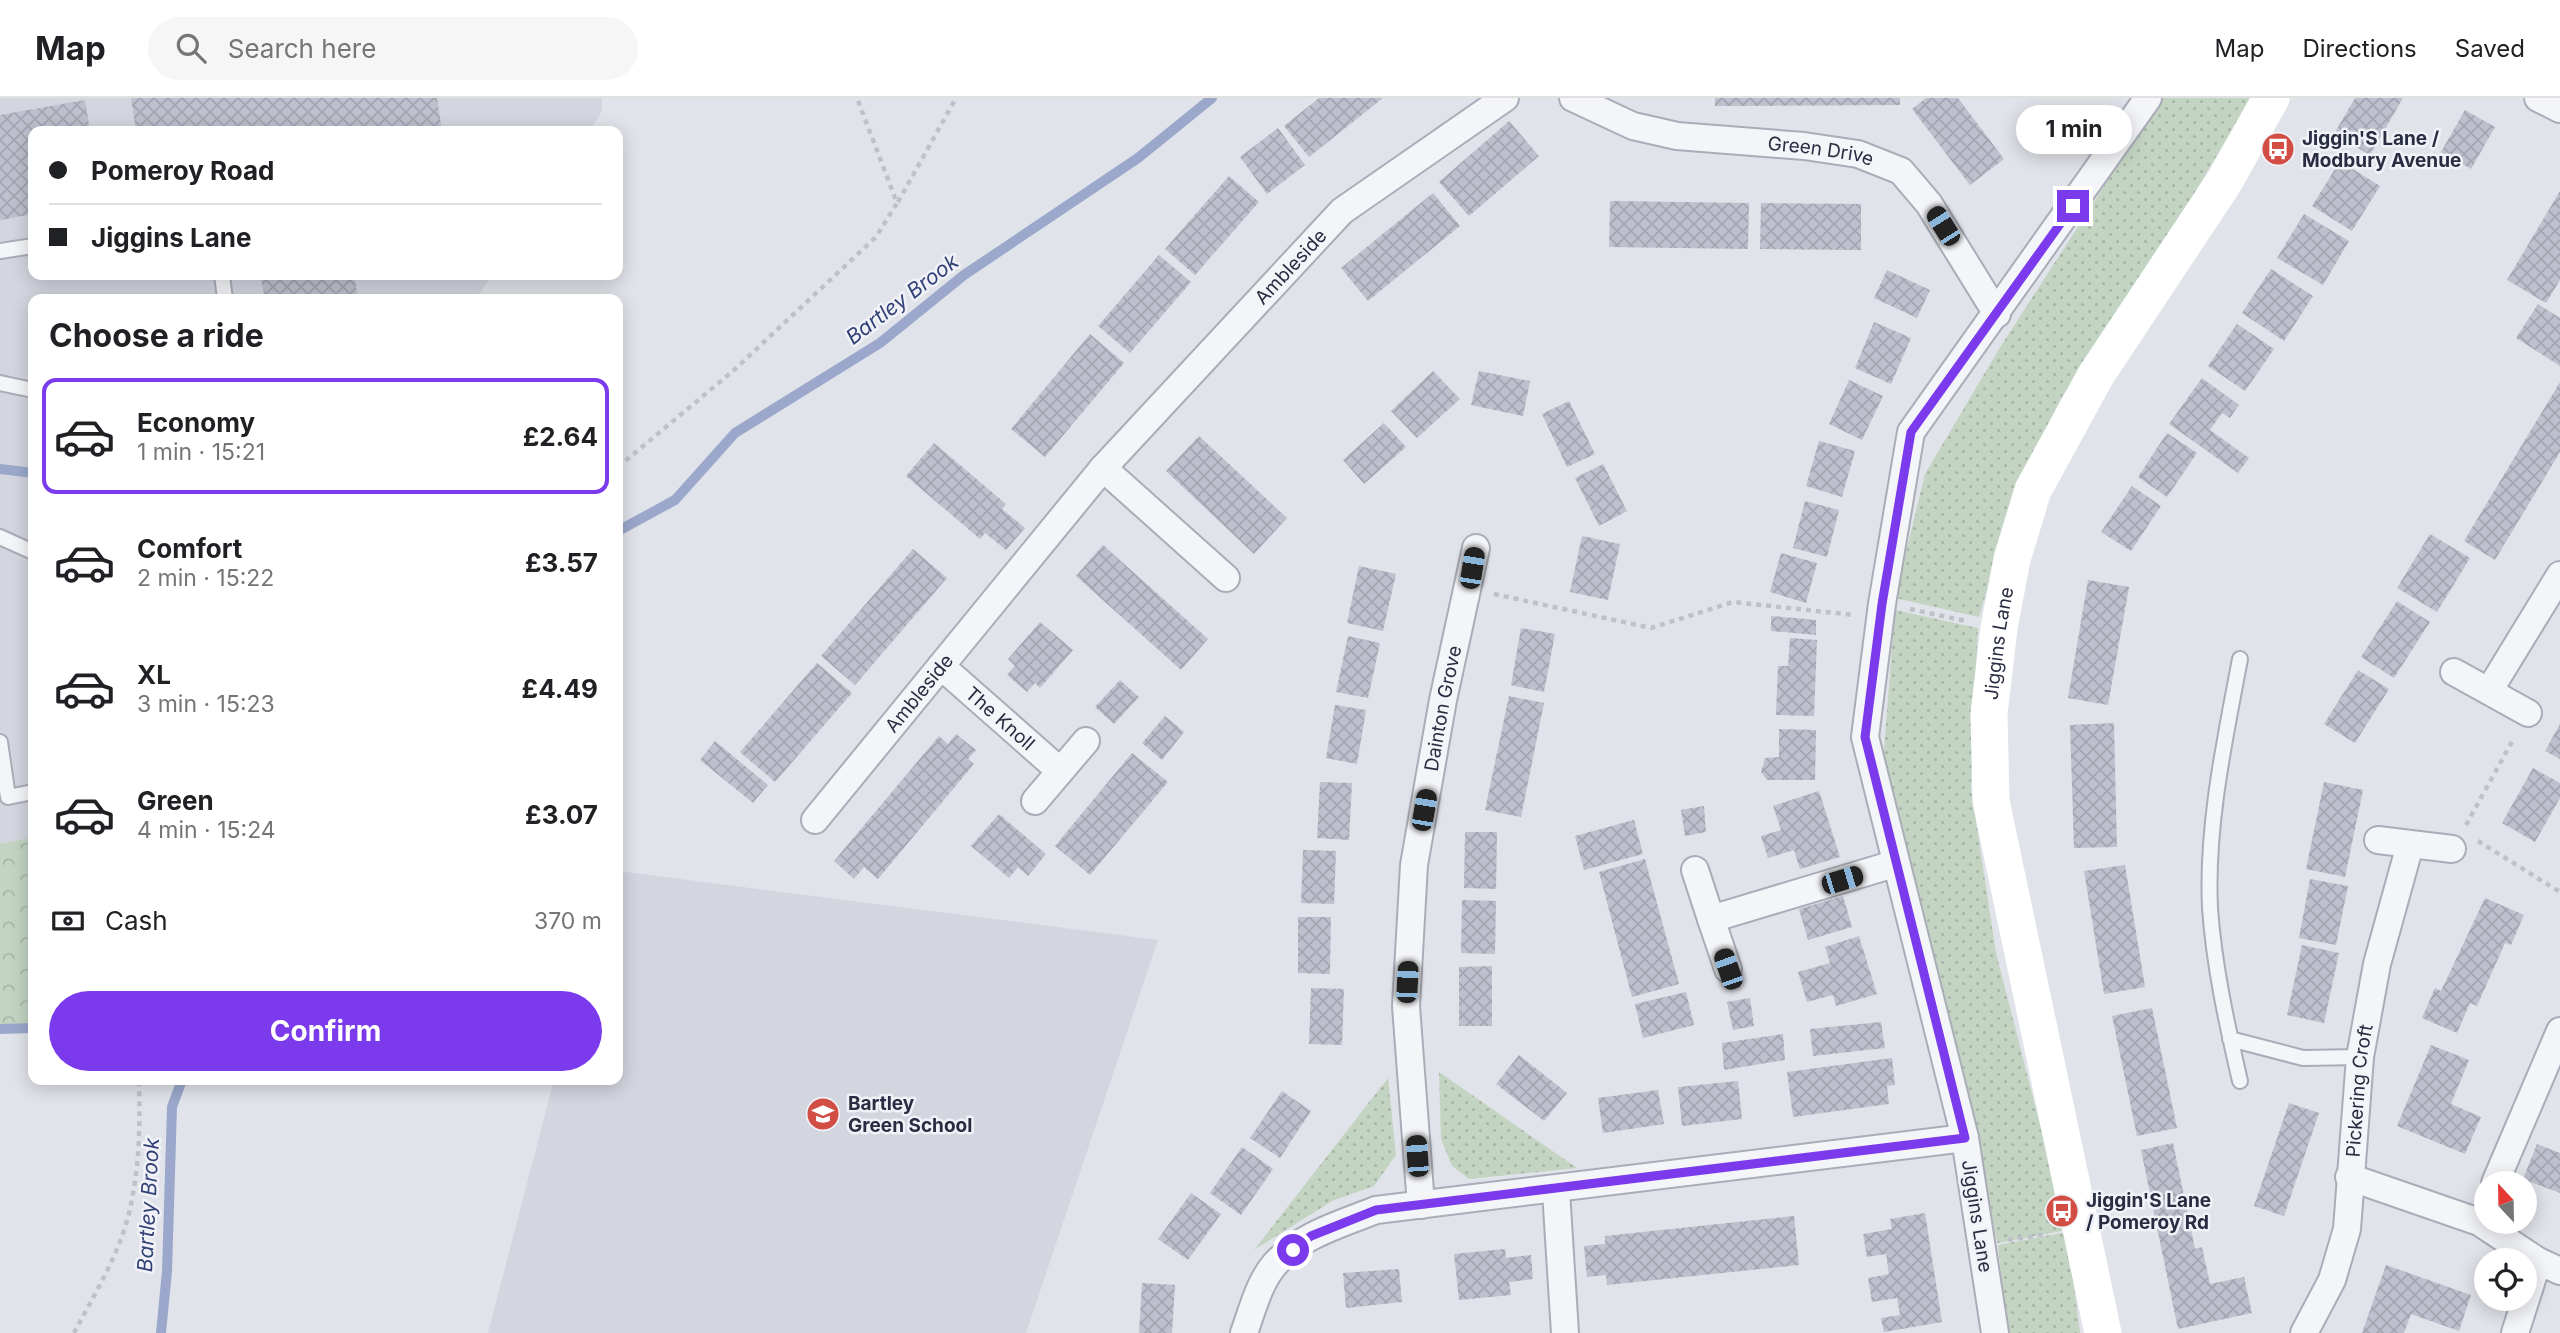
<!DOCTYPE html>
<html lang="en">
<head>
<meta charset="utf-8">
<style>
	body { margin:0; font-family:Inter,sans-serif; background:#f6f6f6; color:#202124; height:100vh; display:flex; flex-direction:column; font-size:26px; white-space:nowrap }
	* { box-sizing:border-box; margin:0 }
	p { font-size:23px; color:#757577 }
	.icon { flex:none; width:38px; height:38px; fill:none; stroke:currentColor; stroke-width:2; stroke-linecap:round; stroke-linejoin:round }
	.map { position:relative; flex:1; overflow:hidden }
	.details { position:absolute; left:28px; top:196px; width:595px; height:791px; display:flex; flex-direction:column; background:#fff; border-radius:14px; box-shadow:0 4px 18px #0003 }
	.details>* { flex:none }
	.top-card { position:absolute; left:28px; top:28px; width:595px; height:154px; border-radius:14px; box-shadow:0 4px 18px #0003; display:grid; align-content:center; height:154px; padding:0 21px; background:#fff }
	.needle { width:46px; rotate:338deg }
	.controls { position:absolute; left:2474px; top:1073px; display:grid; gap:14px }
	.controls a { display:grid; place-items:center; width:63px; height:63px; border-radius:50%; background:#fff; box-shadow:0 4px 18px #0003; font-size:35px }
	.end { position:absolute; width:32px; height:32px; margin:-16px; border:9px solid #7c3aed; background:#fff; box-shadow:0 0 0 4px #fff }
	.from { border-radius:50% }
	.bubble { position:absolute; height:49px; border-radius:24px; background:#fff; box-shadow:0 4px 18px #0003; font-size:23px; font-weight:700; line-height:49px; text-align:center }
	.car { position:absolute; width:21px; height:42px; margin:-21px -10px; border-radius:9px; box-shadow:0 0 5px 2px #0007; background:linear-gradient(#222 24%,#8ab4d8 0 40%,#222 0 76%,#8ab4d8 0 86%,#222 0) }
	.top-card b { display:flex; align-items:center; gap:24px; height:66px; font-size:26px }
	.top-card b+b { border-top:2px solid #e0e0e0 }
	.top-card i { width:18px; height:18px; background:#202124 }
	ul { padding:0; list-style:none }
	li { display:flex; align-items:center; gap:21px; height:116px; margin:0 14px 10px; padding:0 7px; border:4px solid transparent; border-radius:14px }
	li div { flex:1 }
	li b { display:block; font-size:26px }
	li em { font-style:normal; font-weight:700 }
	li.current { border-color:#7c3aed }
	li>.icon { width:63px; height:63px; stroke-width:1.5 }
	h2 { padding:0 21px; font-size:32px; line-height:84px }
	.pay { display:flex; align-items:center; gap:18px; height:77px; padding:0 21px; font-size:26px }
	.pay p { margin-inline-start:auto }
	.primary-button { display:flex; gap:14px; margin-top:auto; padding:14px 21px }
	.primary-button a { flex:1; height:80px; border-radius:42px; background:#7c3aed; color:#fff; font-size:28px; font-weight:700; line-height:80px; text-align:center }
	header { display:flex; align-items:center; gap:42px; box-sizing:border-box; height:98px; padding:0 35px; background:#fff; border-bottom:2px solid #e0e0e0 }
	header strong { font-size:33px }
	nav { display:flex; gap:38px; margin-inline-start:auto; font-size:24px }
	.search { width:490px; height:63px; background:#f6f6f6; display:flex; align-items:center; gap:18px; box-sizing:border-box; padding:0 24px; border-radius:38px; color:#757577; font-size:26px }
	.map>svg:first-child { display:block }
</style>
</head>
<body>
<header>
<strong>Map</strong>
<div class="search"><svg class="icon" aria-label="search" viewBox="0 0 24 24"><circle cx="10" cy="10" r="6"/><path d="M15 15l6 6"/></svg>Search here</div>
<nav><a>Map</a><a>Directions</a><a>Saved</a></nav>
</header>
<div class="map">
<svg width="2560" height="1235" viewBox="0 0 2560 1235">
	<defs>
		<pattern id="green-dots" width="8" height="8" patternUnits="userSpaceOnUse" patternTransform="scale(1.75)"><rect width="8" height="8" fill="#c3d4c2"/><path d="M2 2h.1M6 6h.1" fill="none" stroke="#a8b6a8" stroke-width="1.8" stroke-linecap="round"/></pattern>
		<pattern id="forest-crowns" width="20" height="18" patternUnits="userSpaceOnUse" patternTransform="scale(1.75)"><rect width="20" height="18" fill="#c3d4c2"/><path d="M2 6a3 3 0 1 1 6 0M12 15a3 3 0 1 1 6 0" fill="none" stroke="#a8b6a8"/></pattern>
		<pattern id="building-cross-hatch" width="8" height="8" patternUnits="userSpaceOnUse" patternTransform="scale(1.75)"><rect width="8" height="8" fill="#bec1cd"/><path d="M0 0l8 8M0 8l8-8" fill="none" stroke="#a3a6b1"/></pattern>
	</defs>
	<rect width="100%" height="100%" fill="#e1e3ea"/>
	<path fill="#d3d5df" d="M0,0h602v13l-13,20h-556v144h459l-16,24h-443v538l-33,7z
		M618,773l540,69 -132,393h-538l66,-253h64z"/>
	<path fill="url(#green-dots)" d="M2161,0h90l-69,116 -122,186 -40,84 -41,133 -84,-19 30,-124 74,-125z
		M1895,512l83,18 -7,160 25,165 71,277 -70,13 -19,-101 -95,-380z
		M1439,974l138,96 -108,11 -17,-13 -11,-27z
		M1388,980l8,77 -22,31 -42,15 -78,49z
		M2067,1134l13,101h-73l-9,-88z"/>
	<path fill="url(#forest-crowns)" d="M33,739v187l-33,4v-184z"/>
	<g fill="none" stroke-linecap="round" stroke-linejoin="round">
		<path stroke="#9ba8cb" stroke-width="10" d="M0,371l33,4
			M618,433l57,-31 60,-67 145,-90 84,-68 174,-117 74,-60
			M0,931l33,-1
			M161,1235l6,-62 5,-164 10,-27"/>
	</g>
	<path fill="url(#building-cross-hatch)" d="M131,0h306l5,33h-306z
		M1319,0h64l-74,59 -25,-31z
		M1715,0h185v7l-185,1z
		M1926,0h32l46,61 -34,26 -58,-76z
		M2355,0h48l-33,57 -36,-21z
		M85,2l5,31h-57v83l-33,6v-105z
		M2465,12l30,17 -24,42 -30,-17z
		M1509,23l30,35 -70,60 -30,-34z
		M1278,30l27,37 -38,29 -27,-37z
		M2340,63l40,25 -28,45 -40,-25z
		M1229,78l30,26 -64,73 -30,-26z
		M2560,93v89l-14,23 -39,-23z
		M1433,95l27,33 -92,75 -27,-33z
		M1610,103l139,2 -1,46 -139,-2z
		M1761,105l100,1v46l-101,-1z
		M2304,116l45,27 -26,44 -46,-27z
		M1159,157l32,27 -61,71 -32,-27z
		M2271,171l42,27 -29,45 -42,-28z
		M1887,172l43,20 -13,28 -43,-20z
		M260,177h94l4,24h-93z
		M2538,206l22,14v48l-44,-28z
		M1874,224l37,16 -20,46 -36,-16z
		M2237,226l37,25 -29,42 -37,-25z
		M1090,236l34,29 -79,94 -34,-28z
		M1433,273l27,28 -43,39 -26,-27z
		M1479,273l51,10 -7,35 -52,-11z
		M2202,280l37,27 -9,13 -8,-5 -12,17 39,28 -11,15 -69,-49z
		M1849,282l34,16 -21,44 -33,-16z
		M2560,284v70l-65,108 -31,-19z
		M1569,303l26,53 -28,13 -25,-53z
		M1384,325l22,24 -42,37 -21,-24z
		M2167,335l30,20 -30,44 -29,-20z
		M1199,338l88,82 -33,36 -88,-83z
		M1819,343l36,10 -13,46 -36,-11z
		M934,345l72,61 -4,5 23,19 -19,22 -21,-17 -5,6 -74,-63z
		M1603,366l24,47 -28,15 -24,-48z
		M2132,388l29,20 -30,45 -30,-19z
		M1805,403l34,9 -12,47 -34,-9z
		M2430,436l40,24 -33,54 -40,-24z
		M1582,438l38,8 -12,56 -38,-8z
		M1103,447l105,94 -27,31 -105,-94z
		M913,451l34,29 -92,107 -34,-29z
		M1781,455l36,10 -11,40 -36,-11z
		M1359,468l37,8 -13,57 -36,-8z
		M2088,482l41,7 -21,118 -40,-7z
		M2397,503l33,21 -36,56 -33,-21z
		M1771,518l45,4v15l-45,-4z
		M1040,524l33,28 -33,38 -5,-5 -8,9 -20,-17 8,-9 -7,-7z
		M1521,530l34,6 -11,58 -33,-7z
		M1348,538l32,7 -12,55 -32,-6z
		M1790,540l27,2 -3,76 -38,-1 2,-49h10z
		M817,565l35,30 -77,89 -35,-30z
		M2358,572l31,19 -34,54 -31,-19z
		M1120,582l19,17 -25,27 -19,-17z
		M1509,598l35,7 -23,114 -36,-7z
		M1335,607l31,5 -9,54 -31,-6z
		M1165,618l19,16 -22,28 -20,-17z
		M2114,625l3,124 -43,1 -4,-123z
		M2560,626v35l-15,-8z
		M1779,631l37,1 -1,50h-48l-6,-8 4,-14 14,-1z
		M956,636l20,16 -8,9 6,5 -96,115 -14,-12 -10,12 -20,-18 105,-125 9,8z
		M715,643l53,44 -15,18 -53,-43z
		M1132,655l36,29 -78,93 -35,-29z
		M2533,670l27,15v15l-25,44 -33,-19z
		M1320,684l32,1 -3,57 -32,-2z
		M2324,684l39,8 -18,87 -39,-8z
		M1819,693l21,66 -40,12 -6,-19 -26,8 -7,-22 20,-6 -8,-24z
		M1704,708l2,26 -21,4 -4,-26z
		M999,716l47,40 -18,22 -10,-9 -9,11 -38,-32z
		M1634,722l9,34 -59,16 -9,-34z
		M1465,734h32l-1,57 -32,-1z
		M1303,752l33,1 -2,53 -33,-1z
		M1645,761l34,125 -47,13 -33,-125z
		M2125,767l20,122 -41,7 -20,-123z
		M2310,781l38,7 -12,59 -37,-7z
		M1843,798l9,31 -44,13 -9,-31z
		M2485,800l39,17 -13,30 -6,-2 -28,63 -7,-3 -13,30 -35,-15 13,-30 6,3z
		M1462,802l34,1 -1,53 -34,-1z
		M1298,819h33l-1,57 -32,-1z
		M1859,838l18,58 -41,12 -3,-11 -26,7 -9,-30 32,-9 -5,-16z
		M2302,847l37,8 -15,70 -37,-8z
		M1492,868v60h-33v-59z
		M1311,890l33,1 -2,56 -33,-1z
		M1686,894l8,33 -51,13 -8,-34z
		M1750,900l4,28 -21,4 -6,-28z
		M2152,910l25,120 -40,8 -25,-120z
		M1881,924l4,26 -72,8 -3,-27z
		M1783,936l2,26 -61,10 -2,-27z
		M2431,947l38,15 -18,44 30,13 -16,37 -68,-28z
		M1519,957l48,38 -23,28 -48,-37z
		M1892,960l3,27 -8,1 2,18 -96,13 -6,-45z
		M1738,983l4,38 -60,7 -4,-39z
		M1658,992l6,34 -61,9 -5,-35z
		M1282,993l29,20 -31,47 -30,-20z
		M2289,1005l30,10 -35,103 -30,-10z
		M2173,1045l22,106 7,-2 8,37 34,-7 8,36 -74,16 -37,-179z
		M2537,1046l23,9v40l-37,-14z
		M1242,1049l31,22 -32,46 -31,-22z
		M1191,1095l30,21 -33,46 -30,-21z
		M1925,1115l17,109 -58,10 -3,-14 19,-3 -3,-17 -25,4 -4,-24 21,-4 -3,-20 -19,3 -4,-23 29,-5 -2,-10z
		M1794,1118l5,49 -192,20 -1,-10 -19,2 -3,-31 21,-2v-8z
		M1505,1151l1,9 25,-3 2,24 -24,3 2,13 -52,5 -5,-46z
		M2386,1167l85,30 -12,36 -48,-17 -7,19h-42z
		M1399,1171l3,33 -56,6 -3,-35z
		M1142,1185l33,2 -3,48h-33z"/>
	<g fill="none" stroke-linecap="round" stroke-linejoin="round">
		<defs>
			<path id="lane" d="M0,153l33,-5
				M222,177l3,24
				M0,285l33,7
				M0,439l33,15
				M2240,561c-15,80 -34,167 -30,249 4,58 17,117 30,173
				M0,644l8,55 25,-5
				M2230,941l73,19 57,-1"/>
			<g id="street">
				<path id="s1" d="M1573,0l60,28 44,10 127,10 54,8 43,17 28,33 68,110"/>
				<path d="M2538,0l22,11"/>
				<path d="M1103,370l123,110"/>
				<path id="s2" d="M941,568l118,104"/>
				<path d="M2454,574l74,41"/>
				<path d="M2489,593l71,-116"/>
				<path d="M1035,703l51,-60"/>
				<path id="s3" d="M815,722l288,-352 239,-257 163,-113"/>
				<path d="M2378,742l74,9"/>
				<path d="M1695,772l16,49 183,-55"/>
				<path d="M1711,821l17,50"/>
				<path d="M2349,1079l130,45 59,39 22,10"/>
				<path d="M2495,1085l65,-152"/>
				<path d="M1556,1093l9,142"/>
				<path id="s4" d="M1421,1107l-15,-199 8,-141 29,-165 33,-152"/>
				<path d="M1244,1235c8,-22 15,-51 31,-69 26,-29 66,-40 101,-54l589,-72"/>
				<path d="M1995,1235l-30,-195 -100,-401 17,-133 29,-172 237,-334"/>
				<path id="s5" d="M2304,1235l28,-53 15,-51 13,-172 17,-93 33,-119"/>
				<path d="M2515,1235l23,-72"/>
			</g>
		</defs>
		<use href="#lane" stroke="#aaacb8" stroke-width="18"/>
		<use href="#street" stroke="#aaacb8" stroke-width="30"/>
		<path stroke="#bfc1c9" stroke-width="4.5" stroke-dasharray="5 5" stroke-linecap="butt" d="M898,104l58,-104
			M618,369l115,-96 143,-134 21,-34 -40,-105
			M1494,496l157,34 82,-26 121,13
			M1910,511l56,12
			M2466,727l48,-87
			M2478,743l82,51
			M2008,1142l40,-6
			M74,1235c22,-42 50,-86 58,-134 8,-40 8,-79 7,-119"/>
		<use href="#lane" stroke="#f4f5f8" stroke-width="14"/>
		<use href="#street" stroke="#f4f5f8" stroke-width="26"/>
		<path stroke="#fff" stroke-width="37" id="s6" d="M2103,1235l-112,-532 -2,-87 10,-86 13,-69 21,-69 63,-115 128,-193 47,-84"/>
	</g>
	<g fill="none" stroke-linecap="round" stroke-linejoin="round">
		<path stroke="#7c3aed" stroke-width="9" d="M1293,1152l18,-14 65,-26 589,-72 -100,-401 17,-133 29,-172 162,-226"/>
	</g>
	<defs>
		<symbol id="bus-disc" viewBox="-11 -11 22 22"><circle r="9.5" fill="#d24d44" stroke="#f1f2f7"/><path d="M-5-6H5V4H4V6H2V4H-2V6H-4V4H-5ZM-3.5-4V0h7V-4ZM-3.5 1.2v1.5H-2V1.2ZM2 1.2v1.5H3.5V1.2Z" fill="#fff"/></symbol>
		<symbol id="school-disc" viewBox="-11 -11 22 22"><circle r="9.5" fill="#d24d44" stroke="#f1f2f7"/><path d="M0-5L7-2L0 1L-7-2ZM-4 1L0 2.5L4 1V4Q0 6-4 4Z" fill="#fff"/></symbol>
	</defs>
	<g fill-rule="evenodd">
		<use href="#bus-disc" x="2259" y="32" width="38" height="38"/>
		<use href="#school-disc" x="804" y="997" width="38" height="38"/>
		<use href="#bus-disc" x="2043" y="1094" width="38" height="38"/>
	</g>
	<g text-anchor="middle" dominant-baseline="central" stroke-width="5" stroke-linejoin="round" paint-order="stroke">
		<g font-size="19" font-weight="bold" fill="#292d42" stroke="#f1f2f7" text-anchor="start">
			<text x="2302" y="40">Jiggin'S Lane /<tspan x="2302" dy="22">Modbury Avenue</tspan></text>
			<text x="848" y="1005">Bartley<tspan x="848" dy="22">Green School</tspan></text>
			<text x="2086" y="1102">Jiggin'S Lane<tspan x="2086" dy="22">/ Pomeroy Rd</tspan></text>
		</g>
		<g font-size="19" fill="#292d42" stroke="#f1f2f7">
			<text stroke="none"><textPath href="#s1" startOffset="256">Green Drive</textPath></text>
			<text stroke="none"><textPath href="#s3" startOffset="730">Ambleside</textPath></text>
			<text stroke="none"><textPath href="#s6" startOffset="702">Jiggins Lane</textPath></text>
			<text stroke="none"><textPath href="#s3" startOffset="164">Ambleside</textPath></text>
			<text stroke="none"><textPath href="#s4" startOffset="500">Dainton Grove</textPath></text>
			<text stroke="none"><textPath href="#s2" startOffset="79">The Knoll</textPath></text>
			<text stroke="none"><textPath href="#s5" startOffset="252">Pickering Croft</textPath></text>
			<text transform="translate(1977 1118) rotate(81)">Jiggins Lane</text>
		</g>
		<g font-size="21" font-style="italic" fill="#324277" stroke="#f1f2f7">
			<text transform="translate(902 201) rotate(-37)">Bartley Brook</text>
			<text transform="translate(148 1107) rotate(-87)">Bartley Brook</text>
		</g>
	</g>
</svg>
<div class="controls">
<a><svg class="needle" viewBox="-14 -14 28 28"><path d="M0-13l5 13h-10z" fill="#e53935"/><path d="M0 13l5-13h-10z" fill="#757577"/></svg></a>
<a><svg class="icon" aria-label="locate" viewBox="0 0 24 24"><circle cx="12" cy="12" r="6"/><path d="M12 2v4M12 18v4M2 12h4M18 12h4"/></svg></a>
</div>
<i class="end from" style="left:1293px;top:1152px"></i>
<i class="end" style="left:2073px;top:108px"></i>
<div class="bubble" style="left:2016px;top:7px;width:116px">1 min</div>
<i class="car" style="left:1943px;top:128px;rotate:328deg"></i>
<i class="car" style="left:1472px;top:470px;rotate:9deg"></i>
<i class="car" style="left:1424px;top:712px;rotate:10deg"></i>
<i class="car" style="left:1842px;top:782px;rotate:73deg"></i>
<i class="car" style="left:1728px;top:871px;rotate:341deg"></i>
<i class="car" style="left:1407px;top:884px;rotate:3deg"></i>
<i class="car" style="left:1417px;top:1058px;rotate:356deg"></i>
<div class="top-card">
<b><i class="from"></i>Pomeroy Road</b>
<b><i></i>Jiggins Lane</b>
</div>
<section class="details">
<h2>Choose a ride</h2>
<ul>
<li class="current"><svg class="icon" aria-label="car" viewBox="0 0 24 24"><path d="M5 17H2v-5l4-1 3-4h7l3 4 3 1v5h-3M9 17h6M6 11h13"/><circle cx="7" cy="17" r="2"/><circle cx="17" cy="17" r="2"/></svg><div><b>Economy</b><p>1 min · 15:21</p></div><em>£2.64</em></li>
<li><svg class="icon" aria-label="car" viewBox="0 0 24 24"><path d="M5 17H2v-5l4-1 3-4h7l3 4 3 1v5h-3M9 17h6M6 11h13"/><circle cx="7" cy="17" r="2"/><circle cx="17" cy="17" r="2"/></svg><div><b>Comfort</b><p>2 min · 15:22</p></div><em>£3.57</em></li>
<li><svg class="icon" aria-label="car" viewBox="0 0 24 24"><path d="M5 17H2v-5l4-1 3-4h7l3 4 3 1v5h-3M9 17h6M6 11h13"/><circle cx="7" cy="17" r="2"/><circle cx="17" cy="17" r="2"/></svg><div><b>XL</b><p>3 min · 15:23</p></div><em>£4.49</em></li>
<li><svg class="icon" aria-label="car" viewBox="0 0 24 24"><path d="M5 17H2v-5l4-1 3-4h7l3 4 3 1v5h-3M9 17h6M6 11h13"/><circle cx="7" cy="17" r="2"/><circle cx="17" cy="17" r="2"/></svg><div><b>Green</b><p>4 min · 15:24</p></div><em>£3.07</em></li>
</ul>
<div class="pay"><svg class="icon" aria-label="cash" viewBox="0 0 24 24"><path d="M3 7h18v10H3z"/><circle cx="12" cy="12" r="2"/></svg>Cash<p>370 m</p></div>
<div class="primary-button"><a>Confirm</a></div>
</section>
</div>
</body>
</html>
